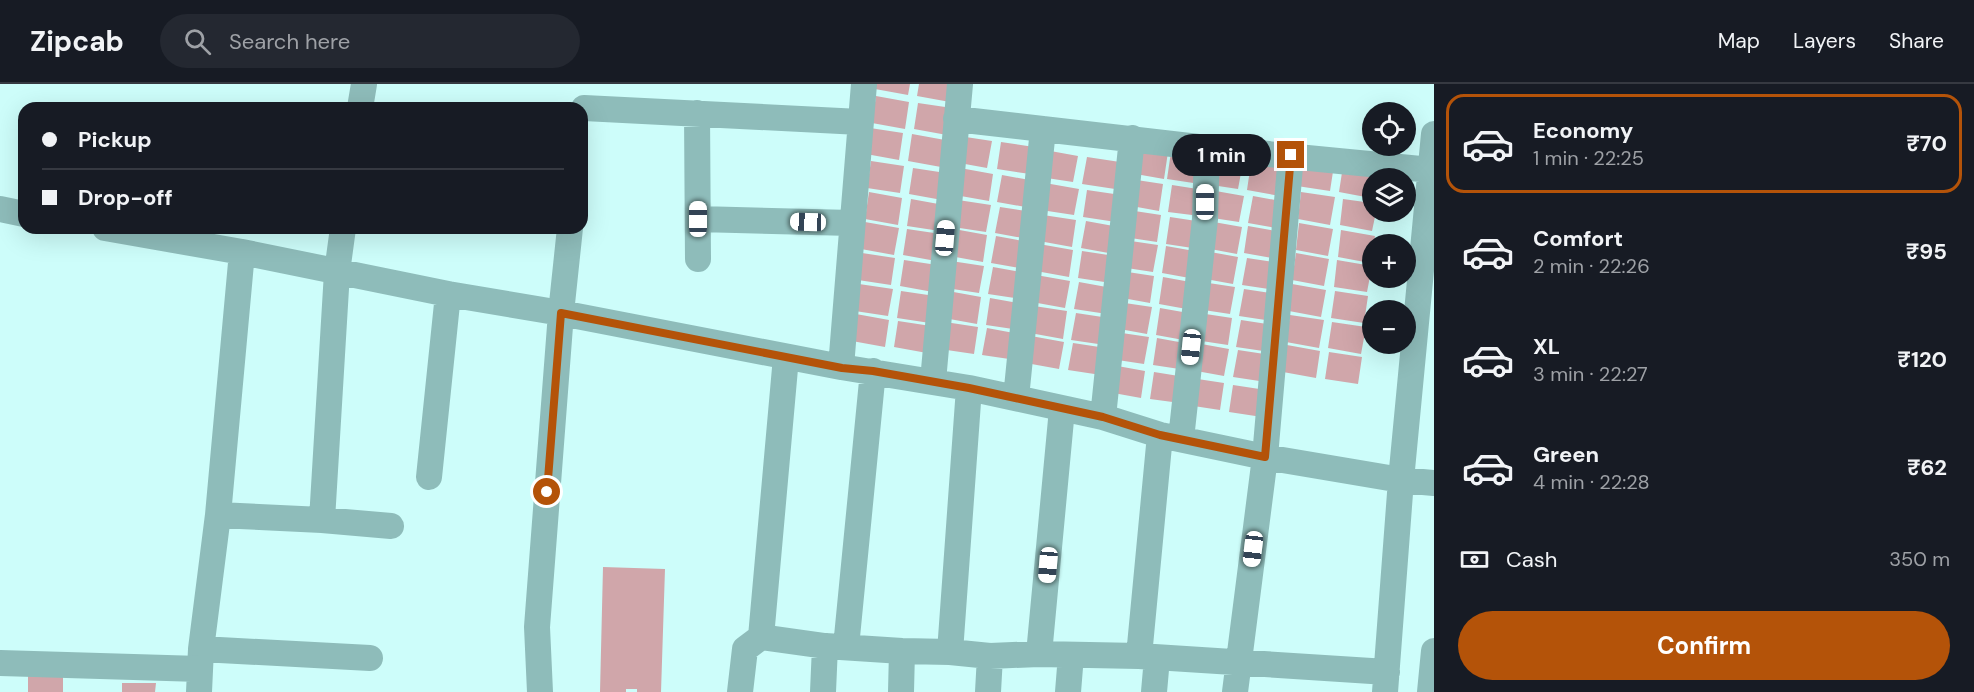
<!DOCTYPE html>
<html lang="en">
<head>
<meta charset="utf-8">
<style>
	body { margin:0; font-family:"DM Sans",sans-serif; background:#242831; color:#f1f3f6; height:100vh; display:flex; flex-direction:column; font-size:22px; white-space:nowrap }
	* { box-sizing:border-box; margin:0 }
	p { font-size:20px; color:#9ea1a6 }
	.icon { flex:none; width:33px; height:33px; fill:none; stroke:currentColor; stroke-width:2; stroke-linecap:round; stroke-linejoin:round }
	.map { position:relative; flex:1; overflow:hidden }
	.side { display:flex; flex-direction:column; background:#171b24; width:540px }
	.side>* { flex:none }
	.banner { position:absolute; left:18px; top:18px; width:570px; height:132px; border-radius:18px; box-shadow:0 6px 24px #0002; display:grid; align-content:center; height:132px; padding:0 24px; background:#171b24 }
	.tools { position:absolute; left:1362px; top:18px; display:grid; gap:12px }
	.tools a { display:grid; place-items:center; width:54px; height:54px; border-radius:50%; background:#171b24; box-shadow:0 6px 24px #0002; font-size:30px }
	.end { position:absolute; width:27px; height:27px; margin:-14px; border:8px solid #b45309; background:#fff; box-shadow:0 0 0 3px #fff }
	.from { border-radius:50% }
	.bubble { position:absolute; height:42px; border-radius:21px; background:#171b24; box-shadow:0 6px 24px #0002; font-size:20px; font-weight:700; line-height:42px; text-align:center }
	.car { position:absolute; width:18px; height:36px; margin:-18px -9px; border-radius:8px; box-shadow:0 0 4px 2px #0007; background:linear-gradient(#fff 24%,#345 0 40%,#fff 0 76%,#345 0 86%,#fff 0) }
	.banner b { display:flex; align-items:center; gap:21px; height:57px; font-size:22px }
	.banner b+b { border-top:2px solid #363941 }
	.banner i { width:15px; height:15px; background:#f1f3f6 }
	ul { padding:10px 0 0; list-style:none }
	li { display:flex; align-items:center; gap:18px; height:99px; margin:0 12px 9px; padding:0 12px; border:3px solid transparent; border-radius:18px }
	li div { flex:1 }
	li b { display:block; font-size:22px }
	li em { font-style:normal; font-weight:700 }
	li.on { border-color:#b45309 }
	li>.icon { width:54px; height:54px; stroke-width:1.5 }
	.pay { display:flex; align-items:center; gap:15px; height:66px; padding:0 24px; font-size:22px }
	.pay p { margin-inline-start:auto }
	.cta { display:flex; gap:12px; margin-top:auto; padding:12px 24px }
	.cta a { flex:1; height:69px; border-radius:36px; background:#b45309; color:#fff; font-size:24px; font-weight:700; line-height:69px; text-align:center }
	header { display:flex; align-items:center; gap:36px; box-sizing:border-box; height:84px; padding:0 30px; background:#171b24; border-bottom:2px solid #363941 }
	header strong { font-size:28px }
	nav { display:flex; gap:33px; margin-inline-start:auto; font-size:21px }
	.search { width:420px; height:54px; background:#242831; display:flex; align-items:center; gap:15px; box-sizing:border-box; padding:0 21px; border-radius:33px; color:#9ea1a6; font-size:22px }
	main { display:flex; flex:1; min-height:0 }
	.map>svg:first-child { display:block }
</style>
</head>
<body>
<header>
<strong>Zipcab</strong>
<div class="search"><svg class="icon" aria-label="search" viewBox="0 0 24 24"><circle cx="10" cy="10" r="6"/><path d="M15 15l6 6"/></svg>Search here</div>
<nav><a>Map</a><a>Layers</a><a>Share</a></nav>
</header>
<main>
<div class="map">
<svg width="1434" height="608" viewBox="0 0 1434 608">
	<rect width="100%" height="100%" fill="#cdfdfa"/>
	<path fill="#d0a6aa" d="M876,0h34l-2,11 -33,-6z
		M919,0h34l-3,18 -33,-6z
		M876,12l33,6 -4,27 -33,-6z
		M918,19l34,5 -5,27 -33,-6z
		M870,44l33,5 -4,27 -33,-6z
		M912,50l33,6 -4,27 -33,-6z
		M959,52l33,5 -5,27 -33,-6z
		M1001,58l33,5 -4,27 -33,-5z
		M1135,62l33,6 -4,27 -34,-6z
		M1045,66l33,6 -5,26 -33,-5z
		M1171,68l33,5 -4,27 -33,-5z
		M1087,73l33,5 -5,27 -33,-5z
		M1210,73l33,5 -5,27 -33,-5z
		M1301,75l33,6 -4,26 -33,-5z
		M871,77l33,5 -4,27 -33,-5z
		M1251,79l34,6 -5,27 -33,-6z
		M1343,82l33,5 -1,7h-3l-1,20 -32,-6z
		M913,84l33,5 -4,27 -33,-6z
		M960,84l33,6 -4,27 -34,-6z
		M1002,91l33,6 -4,27 -34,-6z
		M1130,95l33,5 -4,27 -33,-6z
		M1045,99l34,6 -5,26 -33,-5z
		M1172,101l32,5 -4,26 -32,-4z
		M1087,106l34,5 -5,27 -33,-5z
		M1210,106l34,6 -5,26 -33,-5z
		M869,108l33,6 -4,27 -33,-6z
		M1301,108l34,5 -5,28 -32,-6z
		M1253,112l33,6 -5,27 -33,-6z
		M911,115l33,6 -4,26 -33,-5z
		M1343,115l29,4v9h4l-4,19 -32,-6z
		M958,116l33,5 -5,27 -33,-5z
		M1000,123l33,5 -5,27 -33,-6z
		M1128,126l33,5 -4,27 -33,-5z
		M1043,131l33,5 -4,27 -33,-6z
		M1170,133l33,5 -4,27 -33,-5z
		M1086,137l33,6 -5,27 -33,-6z
		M1208,137l34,6 -5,27 -32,-6z
		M865,138l34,6 -5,27 -33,-6z
		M1299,139l34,6 -5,27 -32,-6z
		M1248,142l33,6 -4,27 -33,-6z
		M907,145l34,5 -5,27 -33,-6z
		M954,145l33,6 -4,27 -33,-6z
		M1341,146l34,6 -5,27 -32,-6z
		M996,152l33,6 -4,27 -34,-6z
		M1124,156l34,5 -5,27 -33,-5z
		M1039,160l34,6 -4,27 -33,-6z
		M1166,162l34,6 -5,27 -33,-6z
		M1082,167l33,5 -4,27 -33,-5z
		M1205,167l33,6 -5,27 -33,-6z
		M862,169l33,5 -4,27 -33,-5z
		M1296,169l33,6 -5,27 -32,-6z
		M1247,174l33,5 -5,27 -33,-5z
		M904,176l33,5 -4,27 -33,-6z
		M1337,176l35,6 -5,26 -33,-5z
		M951,177l33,5 -5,27 -33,-5z
		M993,183l33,6 -5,26 -33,-5z
		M1121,187l33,5 -4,27 -33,-6z
		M1036,191l34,6 -5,27 -33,-6z
		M1163,193l33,6 -4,27 -33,-6z
		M1079,198l33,6 -5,26 -33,-5z
		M1202,198l33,5 -5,27 -33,-5z
		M859,200l34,5 -5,27 -33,-5z
		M1292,200l34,6 -5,27 -32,-6z
		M1244,205l33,5 -5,27 -33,-5z
		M901,207l34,5 -5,27 -33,-5z
		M948,207l33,6 -4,27 -33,-6z
		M1335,207l33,5 -4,27 -33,-5z
		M990,214l33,6 -4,26 -33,-5z
		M1118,218l34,5 -5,27 -33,-6z
		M1034,222l33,5 -4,28 -33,-6z
		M1160,224l34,6 -5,27 -33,-6z
		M1076,229l33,5 -4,27 -34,-5z
		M1199,229l33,5 -4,27 -33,-5z
		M856,230l33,6 -4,27 -33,-6z
		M1290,231l34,5 -5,28 -33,-6z
		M1241,236l33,5 -4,27 -34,-5z
		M898,237l33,5 -4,27 -33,-6z
		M945,238l33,5 -4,27 -34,-5z
		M1332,238l34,5 -5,27 -33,-6z
		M987,244l33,6 -4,26 -34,-5z
		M1115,248l34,5 -5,27 -33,-5z
		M1031,252l33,6 -5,27 -33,-6z
		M1157,254l33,6 -4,26 -33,-5z
		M1073,259l33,5 -5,27 -33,-5z
		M1196,259l33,6 -5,27 -33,-6z
		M1287,261l33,6 -4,27 -33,-6z
		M1238,266l33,5 -5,27 -33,-5z
		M1329,268l33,5 -4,27 -33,-5z
		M1112,281l33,6 -4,27 -33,-6z
		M1154,288l31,5 -5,26 -30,-4z
		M1191,294l33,5 -4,27 -33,-5z
		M1233,301l33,5 -4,27 -33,-5z
		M603,483l62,2 -4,123h-24v-3h-11v3h-26z
		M28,592l35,1v15h-35z
		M122,599h34l-1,9h-33z"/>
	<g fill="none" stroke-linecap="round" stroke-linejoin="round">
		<path stroke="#8ebcba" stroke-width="26" d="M360,24l4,-24
			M584,24l276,14
			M697,29l1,146
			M956,35l251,29 224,22
			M0,125l24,5
			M698,135l154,4
			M105,144l137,24 206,42 113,19 280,54 128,21 134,29 57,18 105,22 136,23 33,3
			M841,283l23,-283
			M933,297l27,-297
			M1016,314l27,-269
			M1103,333l29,-279
			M1181,355l24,-220 2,-71
			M429,393l19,-183
			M218,431l104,5 69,6
			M322,436l15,-248 6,-44
			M761,553l25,-280
			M846,563l27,-276
			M201,565l169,9
			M950,568l19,-264
			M1039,570l23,-245
			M1139,572l21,-221
			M0,579l200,6
			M199,608l2,-43 17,-134 24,-263
			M540,608l-3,-65 24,-314 9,-85
			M740,608l5,-43 16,-12 64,9 77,5 48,1 40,4 49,-2 100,2 248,16
			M823,608l2,-46
			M901,608l1,-41
			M988,608l2,-36
			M1068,608l3,-37
			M1154,608l3,-34
			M1235,608l30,-235 26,-302
			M1385,608l16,-212 33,-346
			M1430,608l4,-41"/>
	</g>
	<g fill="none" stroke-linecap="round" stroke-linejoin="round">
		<path stroke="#b45309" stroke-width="8" d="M547,408l14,-179 281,55 31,3 96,17 134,29 57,18 105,22 26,-302"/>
	</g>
</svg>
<div class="tools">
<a><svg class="icon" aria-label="locate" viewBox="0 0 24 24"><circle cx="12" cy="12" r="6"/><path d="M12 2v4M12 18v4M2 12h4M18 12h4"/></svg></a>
<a><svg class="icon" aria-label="layers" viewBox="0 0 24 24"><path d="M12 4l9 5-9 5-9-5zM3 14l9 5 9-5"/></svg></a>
<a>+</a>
<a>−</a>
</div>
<i class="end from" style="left:547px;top:408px"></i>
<i class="end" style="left:1291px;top:71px"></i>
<div class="bubble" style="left:1172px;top:50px;width:99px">1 min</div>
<i class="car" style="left:1205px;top:118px;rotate:0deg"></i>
<i class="car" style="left:698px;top:135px;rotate:0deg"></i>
<i class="car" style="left:808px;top:138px;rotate:272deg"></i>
<i class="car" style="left:945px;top:154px;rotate:5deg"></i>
<i class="car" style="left:1191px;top:263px;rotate:186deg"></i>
<i class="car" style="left:1253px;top:465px;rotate:187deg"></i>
<i class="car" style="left:1048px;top:481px;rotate:185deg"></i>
<div class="banner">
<b><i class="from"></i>Pickup</b>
<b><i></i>Drop-off</b>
</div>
</div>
<section class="side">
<ul>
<li class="on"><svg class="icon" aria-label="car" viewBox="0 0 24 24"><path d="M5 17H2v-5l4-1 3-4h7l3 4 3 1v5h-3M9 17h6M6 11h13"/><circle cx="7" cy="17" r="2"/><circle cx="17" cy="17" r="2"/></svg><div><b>Economy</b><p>1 min · 22:25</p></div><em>₹70</em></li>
<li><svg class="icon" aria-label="car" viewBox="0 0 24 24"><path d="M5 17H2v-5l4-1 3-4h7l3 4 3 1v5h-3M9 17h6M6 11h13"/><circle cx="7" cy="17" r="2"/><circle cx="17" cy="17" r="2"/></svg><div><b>Comfort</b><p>2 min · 22:26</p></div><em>₹95</em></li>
<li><svg class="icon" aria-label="car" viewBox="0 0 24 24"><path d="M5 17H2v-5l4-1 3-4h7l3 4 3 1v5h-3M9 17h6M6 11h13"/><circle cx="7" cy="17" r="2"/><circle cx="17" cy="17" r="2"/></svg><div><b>XL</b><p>3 min · 22:27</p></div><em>₹120</em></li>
<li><svg class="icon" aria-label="car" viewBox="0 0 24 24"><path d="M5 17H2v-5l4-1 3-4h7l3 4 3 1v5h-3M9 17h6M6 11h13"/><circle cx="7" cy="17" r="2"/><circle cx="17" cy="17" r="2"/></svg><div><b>Green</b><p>4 min · 22:28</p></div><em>₹62</em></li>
</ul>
<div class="pay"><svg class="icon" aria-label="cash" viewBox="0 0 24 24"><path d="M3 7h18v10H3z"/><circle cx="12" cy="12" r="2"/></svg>Cash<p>350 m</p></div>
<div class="cta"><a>Confirm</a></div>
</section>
</main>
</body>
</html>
